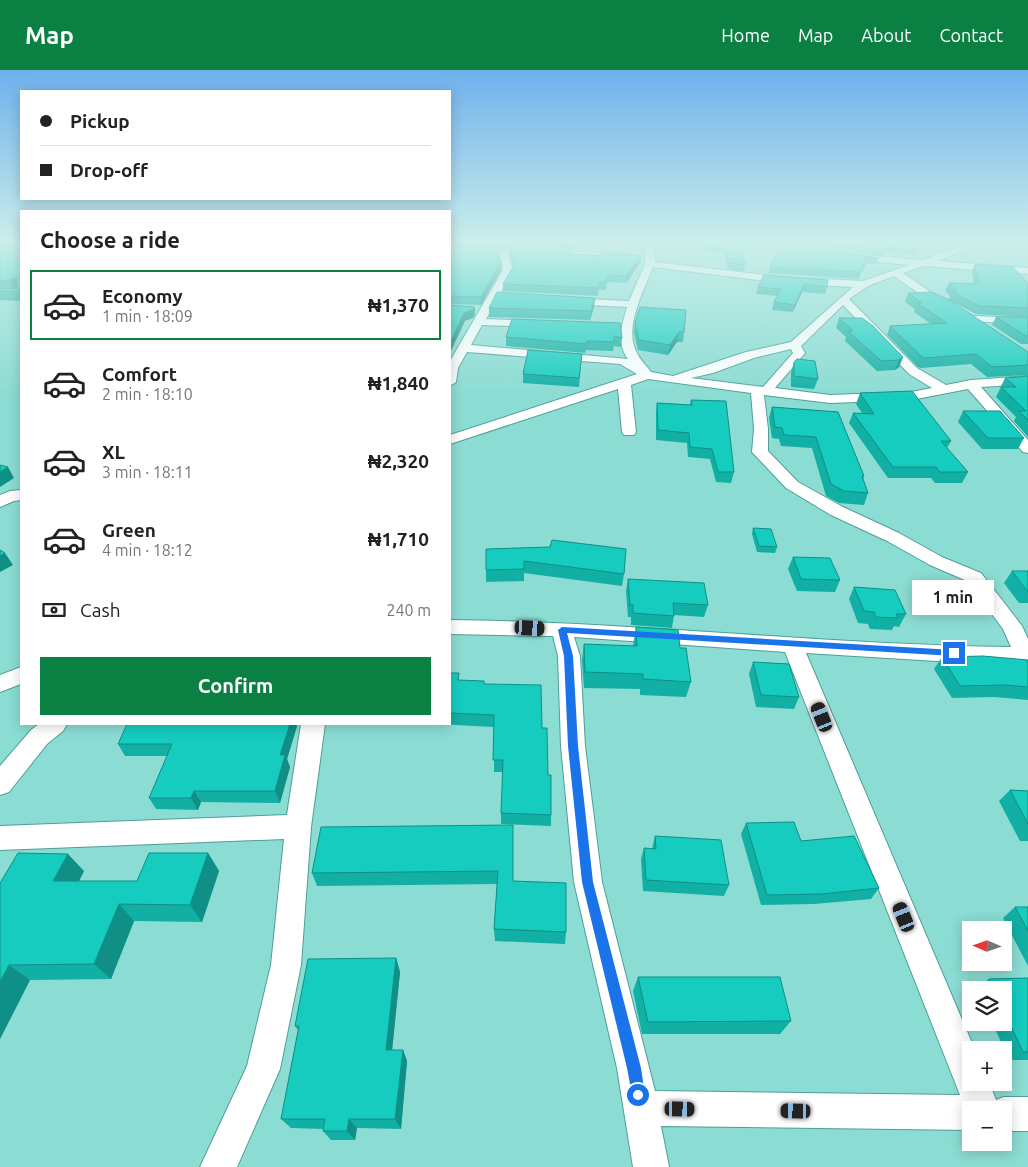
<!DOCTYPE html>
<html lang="en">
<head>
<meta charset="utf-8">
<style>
	body { margin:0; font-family:Ubuntu,sans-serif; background:#f2f2f2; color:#222; height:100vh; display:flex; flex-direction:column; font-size:19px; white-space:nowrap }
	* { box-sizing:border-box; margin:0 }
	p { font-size:16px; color:#767676 }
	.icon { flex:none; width:28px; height:28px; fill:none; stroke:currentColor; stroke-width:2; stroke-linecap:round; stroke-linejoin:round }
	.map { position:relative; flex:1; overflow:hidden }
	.details { position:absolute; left:20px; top:140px; width:431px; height:515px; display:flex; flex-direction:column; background:#fff; border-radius:0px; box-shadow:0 2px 12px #0003 }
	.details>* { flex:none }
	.banner { position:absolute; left:20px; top:20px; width:431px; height:110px; border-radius:0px; box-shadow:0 2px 12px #0003; display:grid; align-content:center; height:110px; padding:0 20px; background:#fff }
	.needle { width:32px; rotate:272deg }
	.controls { position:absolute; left:962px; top:851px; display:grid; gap:10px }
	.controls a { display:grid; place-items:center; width:50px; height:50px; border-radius:0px; background:#fff; box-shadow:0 2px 12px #0003; font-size:25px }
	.end { position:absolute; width:22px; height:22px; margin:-11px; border:6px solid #1a73e8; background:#fff; box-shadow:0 0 0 2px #fff }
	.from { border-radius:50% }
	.bubble { position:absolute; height:35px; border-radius:0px; background:#fff; box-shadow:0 2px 12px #0003; font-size:16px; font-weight:700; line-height:35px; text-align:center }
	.car { position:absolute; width:15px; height:30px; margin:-15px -8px; border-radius:6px; box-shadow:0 0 4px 1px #0007; background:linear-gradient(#222 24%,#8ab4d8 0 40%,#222 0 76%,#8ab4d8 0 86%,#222 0) }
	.banner b { display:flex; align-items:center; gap:18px; height:48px; font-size:19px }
	.banner b+b { border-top:1px solid #e0e0e0 }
	.banner i { width:12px; height:12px; background:#222 }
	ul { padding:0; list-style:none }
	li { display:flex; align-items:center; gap:15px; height:70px; margin:0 10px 8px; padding:0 10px; border:2px solid transparent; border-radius:0px }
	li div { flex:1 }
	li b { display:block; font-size:19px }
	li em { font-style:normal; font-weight:700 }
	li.current { border-color:#0b8043 }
	li>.icon { width:45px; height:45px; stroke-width:1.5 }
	h2 { padding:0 20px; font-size:22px; line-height:60px }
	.pay { display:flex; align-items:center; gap:12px; height:55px; padding:0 20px; font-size:19px }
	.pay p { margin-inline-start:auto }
	.cta { display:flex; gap:10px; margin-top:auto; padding:10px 20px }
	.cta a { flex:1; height:58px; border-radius:0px; background:#0b8043; color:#fff; font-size:20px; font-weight:700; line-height:58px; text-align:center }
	header { display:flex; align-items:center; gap:30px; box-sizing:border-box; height:70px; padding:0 25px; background:#0b8043; color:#fff }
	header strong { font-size:24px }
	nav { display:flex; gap:28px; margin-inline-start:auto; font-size:18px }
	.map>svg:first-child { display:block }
</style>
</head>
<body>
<header>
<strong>Map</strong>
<nav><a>Home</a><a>Map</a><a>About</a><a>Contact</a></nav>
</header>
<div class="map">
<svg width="1028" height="1097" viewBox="0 0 1028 1097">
	<rect width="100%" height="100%" fill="#8bdcd3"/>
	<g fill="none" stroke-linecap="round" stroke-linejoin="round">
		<defs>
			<path id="minor" d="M646,173h8l1,19 128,15 80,4 46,-16 -61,-6v-4l3,-1 71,6 47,-17h13l-44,18 90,7v6l-104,-8 -21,7 29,20 21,9 1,2 -5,3 -25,-10 -30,-21 -26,10 -19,13 68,69 29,17 25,-5 57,-4v8l-47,3 47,53v13l-5,-1 -55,-63 -57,11 -81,3 -66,-8 4,34v22l30,31 45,25 56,26 43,24 39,16 41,53 6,13v29l-8,-2 -1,-3 -66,-1 -147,-9 169,397h-4v32h18l7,18 8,-3h24v34h-24v-21h-33v20l-310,-4 8,41h-36l-16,-99 -43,-186 -13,-136 -3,-90 -5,-20 -103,-2v-14c188,2 374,25 561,27l-8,-18 -36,-48 -37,-16 -43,-24 -56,-26 -45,-27 -34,-36 2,-23 -3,-36 -103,-14 -17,6 5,47 -2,3h-10l-2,-3 -4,-43 -168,55v-9l187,-61 -17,-10 -153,-12 -9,16 -2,14 -6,4v-25l53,-91 -2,-11 -4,-5 2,-2c12,-3 30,-11 41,-3l-4,3 -12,-1 -16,4 5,15 -27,49 52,2 6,3 -6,3 -56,-2 -11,20 157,14c-12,-16 -6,-35 -1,-52l-60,-3 -5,-3 5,-3 62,3 16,-37zM653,197l130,16 70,4 -62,55 -45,10 -73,24 -22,-4c-4,-6 -11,-12 -14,-19 -14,-24 7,-63 16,-86zM843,235l66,69 23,14 -21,4 -81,3 -55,-7 30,-35 -4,-7zM791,279l2,4 -30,34 -72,-9 22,-5 41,-15zM574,567l211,15 175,443 -305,-4 -53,-209 -17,-136 -5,-90z
				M762,173c14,0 38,-2 50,7l-5,3z
				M569,181l61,4 5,3 -5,3 -64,-5v-4z
				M973,246l55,2v6l-59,-3 -2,-2 2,-2z
				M21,420v10l-7,1 -14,6v-12l10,-4z
				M21,597v17l-21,8v-17z
				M39,654h28l-4,7 -16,13 -38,48 -9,3v-29l31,-36z
				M301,654h24l-14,103 -10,138 -21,104 -43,98h-37l47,-101 24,-101 13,-126 -284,11v-24l287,-11z"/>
		</defs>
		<use href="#minor" stroke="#4e9f97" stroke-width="2"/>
		<use href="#minor" fill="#fff" fill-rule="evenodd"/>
	</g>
	<path fill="#12afa4" d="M0,173h21v58l-21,-1v-45l19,-1v-1l-19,1z
		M450,173h74l-22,6h-52z
		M525,173h50v5l-12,1z
		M740,173l5,22 -1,6 -17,-2 -2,-16 -21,-2v-5z
		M797,173h129v2l-2,6 -6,-1 -1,4 -32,-2 -1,4z
		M783,174l96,14 -3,6 -11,-1 -2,9 -2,-1 -2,8 -91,-6 2,-6z
		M510,180l60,4 71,2 -1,7 -14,20 -19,-1 -1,8 -7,-1 -1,7 -95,-5v-7l10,-18 -3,-10z
		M450,181l51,11v8l-20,35 -31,-1z
		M975,194l53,19v34l-52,-3 -27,-14 1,-4 -5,-5 4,-8 25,1 -2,-13z
		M764,205l63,12 -2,7 -23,-2 -9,20 -21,-2 2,-8 4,-6 -22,-2 2,-7z
		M908,223l120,59v23l-41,2 -16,-13 -50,4 -3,-1 -31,-32 3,-9 41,-2 -17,-12 1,-3 -10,-7z
		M594,237l-4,13 -101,-3v-9z
		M996,247h32v27h-7l-29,-19z
		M839,248l64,39 -4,10 -4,3 -18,1 -32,-30 1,-4 -10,-9z
		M512,249l110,19 -1,9 -7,-1 -1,5 -27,-1 -1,3 -79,-7v-9z
		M635,253l49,9 -1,10h-6l-9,13 -30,-5 -4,-17z
		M582,284l-3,33 -56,-4v-9z
		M794,292l24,17 -4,10 -23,-2v-14z
		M1028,306v61l-14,-16 2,-4 -20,-20 9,-19z
		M860,323l91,48 -4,7 21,24 -6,11h-27l-4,-5h-43l-39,-55 4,-10h9l-6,-9z
		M691,330l43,72 -3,11 -15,-1 -6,-23 -22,-2 -1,-14 -31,-3v-27l1,-10 33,2z
		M772,337l66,5 26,64 -1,3 5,14 -4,12 -25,-2 -13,-7 -14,-48 -31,-2 -2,-7 -7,-1 -3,-20z
		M963,341l61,27 -6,11h-36l-24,-27z
		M753,458l24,19 -2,6 -18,-1 -5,-18z
		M486,479l138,25 -2,12 -98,-13v8l-38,1z
		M793,487l47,23 -5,12 -38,-1 -9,-22z
		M1012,501h16v32h-9l-15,-20z
		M628,509l80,26 -4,12 -30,-2 -2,13 -41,-3v-8h-3l-2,-26z
		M854,517l52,27 -7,13 -5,-1 -2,4 -22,-1 -2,-5 -10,-1 -9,-24z
		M636,557l44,21 11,34 -5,15 -46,-2v-6l-56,-1 -2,-28 2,-16 49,2z
		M942,587l86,3v40l-34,-3 -42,1 -18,-29z
		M753,592l46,35 -5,12 -38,-2 -7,-33z
		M450,603l9,7 25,4 58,44 6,47 3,40v11l-50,-2v-11l2,-41h-9v-45l-58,-3h14z
		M297,656l-10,33 3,8 -10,36 -79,-1 -3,8 -42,-1 -7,-11 18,-42h-42l-7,-12z
		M1010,720l18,1v50h-8l-21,-40z
		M746,753l55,18 78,47 -8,11 -57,5 -53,1 -20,-71z
		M513,755v56l53,51 -1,12 -70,-3 -1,-12 3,-45 -180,2 -5,-13z
		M655,766l74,49 -5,11 -81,-5 -2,-32 3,-11 8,1z
		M208,783l11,18 -17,51 -68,-1 -23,58 -81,1 -30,59v-156l84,-12 -5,10h58z
		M1015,837h13v59l-25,-48z
		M396,888l4,14 -8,78h11l4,11 -6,68 -44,-1 -2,12h-24l-8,-9v-2l-32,-1 -10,-9 17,-89 -3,-4z
		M638,907l153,44 -11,13h-138l-9,-43z
		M1028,908v82h-19l-17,-38h12v-32h-26l-1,-2 12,-9z"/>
	<path fill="#0f8f86" d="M502,173h22l-22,6z
		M563,173h12v5l-12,1z
		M641,186l-1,7 -14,20v-7z
		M501,192v8l-20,35v-8z
		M17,207l4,9 -7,3 -5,-9z
		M804,214l-2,8 -9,20 2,-7z
		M595,228l-1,9 -4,13 1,-9z
		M475,237v8l-2,3 -8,3 -15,32v-10l14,-30z
		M679,262l-2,10 -9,13 2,-10z
		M903,287l-4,10 -4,3 4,-10z
		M8,397l6,11 -14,9v-15z
		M5,483l8,12 -13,7v-16z
		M290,654h6l1,2 -10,33 3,8 -10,36 -5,-12 5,-36z
		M194,721l7,11 -3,8 -7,-12z
		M208,783l11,18 -17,51 -12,-17z
		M68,784l16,17 -14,28 -17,-18z
		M119,834l15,17 -23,58 -17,-15z
		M396,888l4,14 -9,89 -5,-11z
		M9,895l21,15 -30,59v-57z
		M403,980l4,11 -6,68 -6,-10z
		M349,1049l8,9 -2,12 -8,-9z"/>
	<path fill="#15ccbf" stroke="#0f8f86" d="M0,173h21v49l-21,-1v-2l17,-1v-11l-8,3 -9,1v-26l19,-1v-7l-2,-2 -17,1z
		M705,173h35l5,22 -16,-2 -3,-15 -22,-2z
		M837,173h89v2l-9,-1 2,5 -33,-3v4z
		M783,174l96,14 -13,-2 -1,10 -2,-2 -2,8 -91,-5z
		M524,176l46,6v2l32,2 2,-3h4l33,3 -15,20 -18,-1 -1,7h-8v6l-96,-4 12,-20 -5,-14z
		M450,181l48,1 3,10 -20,35 -31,-1z
		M975,194l38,3 15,16v25l-49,-2 -27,-14h5l-8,-9 30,1z
		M764,205l64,5 -1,7 -23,-3 -9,21 -21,-3 7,-13 -23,-2z
		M497,222l98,6 -4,13 -102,-3z
		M931,222l18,8 79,52v13l-36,2 -16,-13 -51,4 -3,-1 -32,-31 57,-3 -30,-20h5l-14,-10z
		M450,235l25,2 -3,3 -8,3 -14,30z
		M640,237l46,3 -2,22h-5l-9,13 -31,-5 -4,-17z
		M996,247h32v19h-2z
		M839,248h23l11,8 30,31 -4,3 -18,1 -33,-30h5z
		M512,249l108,4 2,15 -8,-2v6l-27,-1 -1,3 -80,-7z
		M528,280l54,4 -3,24 -56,-4z
		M797,289l18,2 3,18 -24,-3v-14z
		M1028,306v44l-9,-9h7l-25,-24h15l-11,-9z
		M912,321l39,50h-10l27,31h-28l-4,-5h-43l-40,-54 21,1 -14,-21z
		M691,330l35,1 8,71h-16l-6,-23 -22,-2 -1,-14 -31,-3 -1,-27 35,2z
		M772,337l66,5 26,64h-2l6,17 -24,-2 -13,-7 -15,-47 -32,-2 -2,-7 -7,-1z
		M963,341h37l24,27h-36z
		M0,395l8,2 -8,5z
		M753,458l18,1 6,18 -18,-1z
		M552,470l74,9 -2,25 -100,-13v8l-38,1v-21l64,-2z
		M0,480l5,3 -5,3z
		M793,487l37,1 10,22 -39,-1z
		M1012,501h16v20h-1z
		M628,509l76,4 4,22 -35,-2 1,13 -41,-3v-8h-3z
		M854,517l41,3 11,24h-10l2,4 -22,-1 -2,-5 -10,-1z
		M636,557l42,3 2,18h6l5,34 -48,-3v-5l-58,-2 -1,-28 53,2z
		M983,586l45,4v27l-24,-2 -44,1 -18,-29z
		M753,592l36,2 10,33 -38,-2z
		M450,603h9l-1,7 26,1v3l57,1 1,43h5l1,47h3v40l-50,-2 2,-53h-10l1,-45 -44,-2z
		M127,654h163l-10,31h5l-10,36h-81l-3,7h-42l23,-54h-54z
		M1010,720l18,1v33z
		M794,752l7,19 53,-5 25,52 -58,6 -54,1 -21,-72z
		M513,755v56l53,2v49l-72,-3 4,-58 -186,2 9,-46z
		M655,766l66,4 8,45 -83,-5 -2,-32 12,1z
		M18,783l50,1 -15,27h84l12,-28h59l-18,52 -71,-1 -25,60 -85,1 -9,17v-99z
		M1015,837h13v24z
		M396,888l-10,92h17l-8,69h-46l-2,12h-24l2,-12h-44l18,-93h-4l13,-67z
		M638,907h142l11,44 -143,1z
		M1028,908v74h-5l-19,-41v-21h-10l-5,-11z"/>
	<linearGradient id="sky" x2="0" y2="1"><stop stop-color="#6fb0ec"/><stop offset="0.53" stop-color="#cbefeb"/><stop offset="1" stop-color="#cbefeb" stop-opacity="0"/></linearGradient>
	<rect width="1028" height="327" fill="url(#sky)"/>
	<path fill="#1a73e8" d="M562,557l392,23 4,3 -4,3 -387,-23 6,23 5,90 15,136 48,186 4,27 -2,5 -5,2 -5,-2 -6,-32 -45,-186 -14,-136 -4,-90 -6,-26z"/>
</svg>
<div class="controls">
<a><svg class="needle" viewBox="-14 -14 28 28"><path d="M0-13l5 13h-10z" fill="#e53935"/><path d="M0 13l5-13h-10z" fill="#767676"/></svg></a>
<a><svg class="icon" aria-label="layers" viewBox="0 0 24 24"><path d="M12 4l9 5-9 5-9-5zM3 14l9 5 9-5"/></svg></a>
<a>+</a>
<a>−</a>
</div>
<i class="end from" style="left:638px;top:1025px"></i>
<i class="end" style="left:954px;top:583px"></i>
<div class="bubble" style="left:912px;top:510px;width:82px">1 min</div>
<i class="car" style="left:530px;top:558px;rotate:93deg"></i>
<i class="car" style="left:822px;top:647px;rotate:338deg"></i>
<i class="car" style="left:904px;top:847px;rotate:338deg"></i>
<i class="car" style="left:680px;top:1039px;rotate:91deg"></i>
<i class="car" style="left:796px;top:1041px;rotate:271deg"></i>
<div class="banner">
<b><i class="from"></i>Pickup</b>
<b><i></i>Drop-off</b>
</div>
<section class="details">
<h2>Choose a ride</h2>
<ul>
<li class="current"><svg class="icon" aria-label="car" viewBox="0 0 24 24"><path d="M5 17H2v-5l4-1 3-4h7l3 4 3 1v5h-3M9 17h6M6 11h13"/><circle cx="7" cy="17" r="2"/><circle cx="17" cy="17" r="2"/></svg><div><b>Economy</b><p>1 min · 18:09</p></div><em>₦1,370</em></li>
<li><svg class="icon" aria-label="car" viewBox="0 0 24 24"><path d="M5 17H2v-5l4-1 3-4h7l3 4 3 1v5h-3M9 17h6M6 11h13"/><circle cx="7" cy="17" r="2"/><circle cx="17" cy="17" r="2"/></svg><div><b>Comfort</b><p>2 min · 18:10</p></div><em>₦1,840</em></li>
<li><svg class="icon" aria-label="car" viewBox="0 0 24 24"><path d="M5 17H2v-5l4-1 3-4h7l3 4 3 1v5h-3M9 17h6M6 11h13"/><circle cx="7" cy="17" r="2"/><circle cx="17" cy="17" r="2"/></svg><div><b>XL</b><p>3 min · 18:11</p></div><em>₦2,320</em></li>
<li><svg class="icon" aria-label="car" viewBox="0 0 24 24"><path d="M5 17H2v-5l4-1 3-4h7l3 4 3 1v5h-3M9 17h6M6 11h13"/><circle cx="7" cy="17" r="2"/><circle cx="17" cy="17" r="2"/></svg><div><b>Green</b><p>4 min · 18:12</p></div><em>₦1,710</em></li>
</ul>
<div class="pay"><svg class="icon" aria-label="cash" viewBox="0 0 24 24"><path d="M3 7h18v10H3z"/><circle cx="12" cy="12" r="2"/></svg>Cash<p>240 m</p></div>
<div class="cta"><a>Confirm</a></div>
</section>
</div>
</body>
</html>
